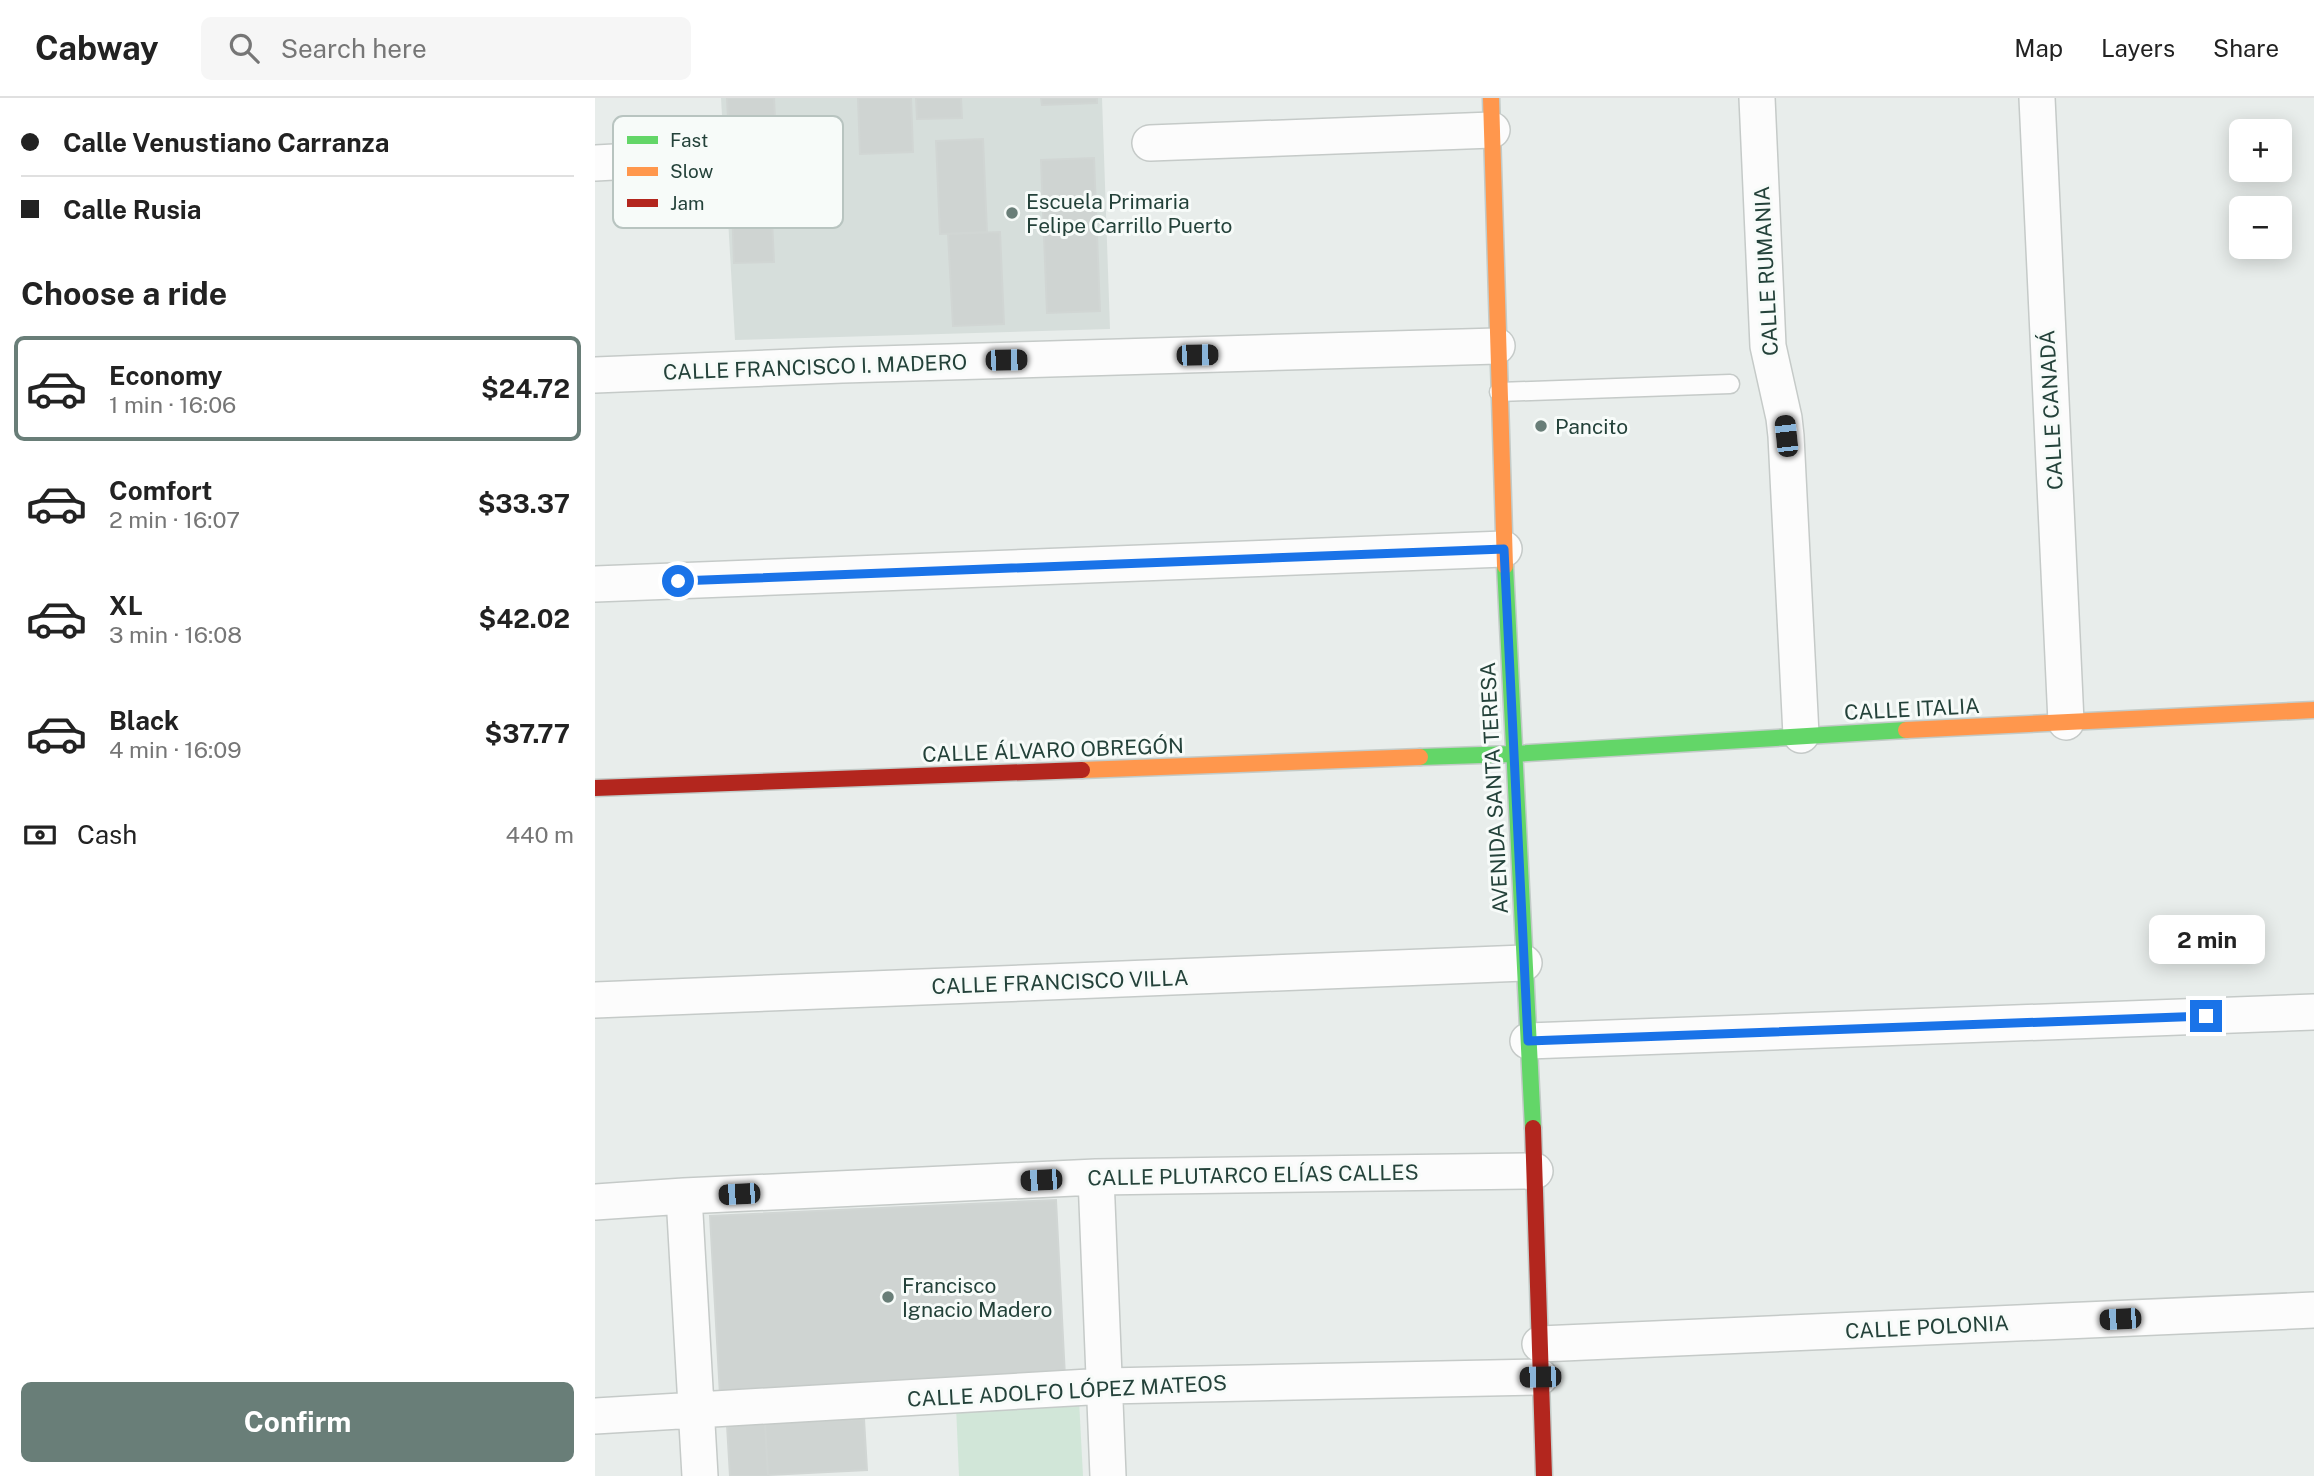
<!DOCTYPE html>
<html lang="en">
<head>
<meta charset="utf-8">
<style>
	body { margin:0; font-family:"Public Sans",sans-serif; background:#f6f6f6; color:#222; height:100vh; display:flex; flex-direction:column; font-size:26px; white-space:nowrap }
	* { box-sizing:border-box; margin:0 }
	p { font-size:23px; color:#767676 }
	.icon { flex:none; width:38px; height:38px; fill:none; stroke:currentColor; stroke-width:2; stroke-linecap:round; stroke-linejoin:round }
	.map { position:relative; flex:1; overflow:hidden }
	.side { display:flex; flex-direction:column; background:#fff; width:595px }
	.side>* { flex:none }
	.top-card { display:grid; align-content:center; height:154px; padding:0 21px; background:#fff }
	.tools { position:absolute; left:1634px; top:21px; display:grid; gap:14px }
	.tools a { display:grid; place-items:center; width:63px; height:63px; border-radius:10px; background:#fff; box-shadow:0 4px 18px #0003; font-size:35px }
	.end { position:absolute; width:32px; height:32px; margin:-16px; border:9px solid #1a73e8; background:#fff; box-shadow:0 0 0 4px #fff }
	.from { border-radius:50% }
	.bubble { position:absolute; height:49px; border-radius:10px; background:#fff; box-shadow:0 4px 18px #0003; font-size:23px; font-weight:700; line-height:49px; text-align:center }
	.car { position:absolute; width:21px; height:42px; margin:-21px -10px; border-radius:9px; box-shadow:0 0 5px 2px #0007; background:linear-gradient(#222 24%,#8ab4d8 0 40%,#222 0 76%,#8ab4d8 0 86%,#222 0) }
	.top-card b { display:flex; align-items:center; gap:24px; height:66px; font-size:26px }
	.top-card b+b { border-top:2px solid #e0e0e0 }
	.top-card i { width:18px; height:18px; background:#222 }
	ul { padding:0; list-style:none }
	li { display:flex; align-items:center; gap:21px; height:105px; margin:0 14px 10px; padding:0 7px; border:4px solid transparent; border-radius:10px }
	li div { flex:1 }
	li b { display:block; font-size:26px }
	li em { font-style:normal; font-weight:700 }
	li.current { border-color:#697e78 }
	li>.icon { width:63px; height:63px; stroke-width:1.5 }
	h2 { padding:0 21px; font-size:32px; line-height:84px }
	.pay { display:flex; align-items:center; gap:18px; height:77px; padding:0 21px; font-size:26px }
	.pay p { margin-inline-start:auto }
	.cta { display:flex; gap:14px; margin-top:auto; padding:14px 21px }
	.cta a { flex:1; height:80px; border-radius:10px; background:#697e78; color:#fff; font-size:28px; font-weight:700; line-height:80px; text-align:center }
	header { display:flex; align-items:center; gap:42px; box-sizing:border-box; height:98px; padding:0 35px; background:#fff; border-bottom:2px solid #e0e0e0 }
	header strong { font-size:33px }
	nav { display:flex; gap:38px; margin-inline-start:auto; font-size:24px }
	.search { width:490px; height:63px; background:#f6f6f6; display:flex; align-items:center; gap:18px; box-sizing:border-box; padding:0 24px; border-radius:10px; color:#767676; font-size:26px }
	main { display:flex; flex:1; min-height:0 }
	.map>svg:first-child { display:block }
</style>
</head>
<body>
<header>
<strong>Cabway</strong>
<div class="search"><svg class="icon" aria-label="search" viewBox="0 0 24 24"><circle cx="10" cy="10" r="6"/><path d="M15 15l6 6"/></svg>Search here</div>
<nav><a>Map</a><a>Layers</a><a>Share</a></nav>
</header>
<main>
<section class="side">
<div class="top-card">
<b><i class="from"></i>Calle Venustiano Carranza</b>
<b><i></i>Calle Rusia</b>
</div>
<h2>Choose a ride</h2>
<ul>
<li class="current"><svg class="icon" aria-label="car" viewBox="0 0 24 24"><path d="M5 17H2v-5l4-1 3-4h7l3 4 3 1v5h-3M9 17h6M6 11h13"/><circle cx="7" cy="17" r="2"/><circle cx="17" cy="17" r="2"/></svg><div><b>Economy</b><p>1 min · 16:06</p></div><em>$24.72</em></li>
<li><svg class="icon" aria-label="car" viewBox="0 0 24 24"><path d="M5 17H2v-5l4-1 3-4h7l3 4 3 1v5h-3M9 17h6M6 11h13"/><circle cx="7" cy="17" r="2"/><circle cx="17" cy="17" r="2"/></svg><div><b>Comfort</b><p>2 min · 16:07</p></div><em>$33.37</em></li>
<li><svg class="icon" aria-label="car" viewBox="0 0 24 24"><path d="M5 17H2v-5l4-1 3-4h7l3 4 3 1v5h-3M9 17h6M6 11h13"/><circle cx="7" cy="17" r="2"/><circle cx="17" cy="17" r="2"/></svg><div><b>XL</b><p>3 min · 16:08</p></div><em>$42.02</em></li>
<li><svg class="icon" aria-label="car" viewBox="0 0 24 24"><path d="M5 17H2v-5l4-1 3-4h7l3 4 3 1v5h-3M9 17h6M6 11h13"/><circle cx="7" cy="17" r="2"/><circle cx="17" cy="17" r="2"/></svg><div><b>Black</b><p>4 min · 16:09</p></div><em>$37.77</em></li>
</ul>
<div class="pay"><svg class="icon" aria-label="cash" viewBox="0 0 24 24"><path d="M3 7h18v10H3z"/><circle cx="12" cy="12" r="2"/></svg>Cash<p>440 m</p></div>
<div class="cta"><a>Confirm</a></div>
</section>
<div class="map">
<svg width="1719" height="1378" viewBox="0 0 1719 1378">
	<rect width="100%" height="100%" fill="#e8edeb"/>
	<path fill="#d6dedb" d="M126,0h381l8,231 -375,11z"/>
	<path fill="#d1e6d8" d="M484,1302l4,76h-124l-3,-70z"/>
	<path fill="#cfd4d2" stroke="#d1d6d4" stroke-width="2" d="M132,0h47l2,41 -47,1z
		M263,0h53l2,54 -53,2z
		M321,0h45l1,20 -45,1z
		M446,0h56v5l-55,2z
		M388,41l4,93 -47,2 -4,-93z
		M499,60l6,153 -53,2 -6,-153z
		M175,79l4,85 -40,1 -3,-84z
		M405,134l4,92 -51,2 -5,-92z
		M461,1102l9,177 -345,18 -10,-179z
		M269,1321l3,51 -99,5 -3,-52z
		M170,1325l3,53h-38l-3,-51z"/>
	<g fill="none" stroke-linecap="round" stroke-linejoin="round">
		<defs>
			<path id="lane" d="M904,294l231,-8"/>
			<path id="street" d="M1162,0l11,248 16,72 2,18 15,299
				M1442,0l29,624
				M555,45l342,-13
				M0,65l113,-6
				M0,277l247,-10 655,-19
				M0,486l909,-35
				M0,902l929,-37
				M933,943l786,-29
				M501,1079l12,299
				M89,1098l16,280
				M0,1104l89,-6 412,-19 439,-6
				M945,1246l774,-34
				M0,1318l511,-30 434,-9"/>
			<path id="fast" d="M910,468l28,562
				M825,659l93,-3 393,-24"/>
			<path id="slow" d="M896,0l14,468
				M1311,632l408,-20
				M487,672l338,-13"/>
			<path id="jam" d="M0,690l487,-18
				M938,1030l11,348"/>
		</defs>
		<use href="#lane" stroke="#c5cac8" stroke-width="21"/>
		<use href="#street" stroke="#c5cac8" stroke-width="38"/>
		<use href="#fast" stroke="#c3cbc8" stroke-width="19"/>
		<use href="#slow" stroke="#c3cbc8" stroke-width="19"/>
		<use href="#jam" stroke="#c3cbc8" stroke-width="19"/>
		<use href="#lane" stroke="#fcfcfc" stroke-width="18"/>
		<use href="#street" stroke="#fcfcfc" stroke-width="35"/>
		<use href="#fast" stroke="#63d668" stroke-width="16"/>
		<use href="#slow" stroke="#ff974d" stroke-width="16"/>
		<use href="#jam" stroke="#b3261e" stroke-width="16"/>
	</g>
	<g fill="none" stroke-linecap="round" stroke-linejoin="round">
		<path stroke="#1a73e8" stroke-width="9" d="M83,483l826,-32 24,492 678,-25"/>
	</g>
	<g fill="#697e78" stroke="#f7fbf9" stroke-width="2.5">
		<circle cx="417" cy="115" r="7"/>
		<circle cx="946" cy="328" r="7"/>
		<circle cx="293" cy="1199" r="7"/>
	</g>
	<g text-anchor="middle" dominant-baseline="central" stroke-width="6" stroke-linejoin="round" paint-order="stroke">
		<g font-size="21" fill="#24423a" stroke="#f7fbf9" text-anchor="start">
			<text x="431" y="103">Escuela Primaria<tspan x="431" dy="24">Felipe Carrillo Puerto</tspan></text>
			<text x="960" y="328">Pancito</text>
			<text x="307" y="1187">Francisco<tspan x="307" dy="24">Ignacio Madero</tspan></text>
		</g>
		<g font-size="21" fill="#24423a" stroke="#f7fbf9">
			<text transform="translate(1171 173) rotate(-93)">CALLE RUMANIA</text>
			<text transform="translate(220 269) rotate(-2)">CALLE FRANCISCO I. MADERO</text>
			<text transform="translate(1456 312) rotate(-93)">CALLE CANADÁ</text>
			<text transform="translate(1317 611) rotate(-3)">CALLE ITALIA</text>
			<text transform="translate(458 652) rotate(-2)">CALLE ÁLVARO OBREGÓN</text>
			<text transform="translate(899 690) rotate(-93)">AVENIDA SANTA TERESA</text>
			<text transform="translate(465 884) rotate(-2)">CALLE FRANCISCO VILLA</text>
			<text transform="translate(658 1077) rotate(-1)">CALLE PLUTARCO ELÍAS CALLES</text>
			<text transform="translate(1332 1229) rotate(-3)">CALLE POLONIA</text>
			<text transform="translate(472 1293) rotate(-3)">CALLE ADOLFO LÓPEZ MATEOS</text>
		</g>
	</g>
	<rect x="18" y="18" width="230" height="112" rx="10" fill="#f7fbf9" stroke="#b8c4c0" stroke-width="2"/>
	<rect x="32" y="38" width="31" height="8" fill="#63d668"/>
	<rect x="32" y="69" width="31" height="9" fill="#ff974d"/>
	<rect x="32" y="101" width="31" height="8" fill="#b3261e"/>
	<g font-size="19" fill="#24423a">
		<text x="75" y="49">Fast</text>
		<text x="75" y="80">Slow</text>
		<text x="75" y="112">Jam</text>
	</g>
</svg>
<div class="tools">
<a>+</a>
<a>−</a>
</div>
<i class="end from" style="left:83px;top:483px"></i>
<i class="end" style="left:1611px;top:918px"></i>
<div class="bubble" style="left:1554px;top:817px;width:116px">2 min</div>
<i class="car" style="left:602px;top:257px;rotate:89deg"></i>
<i class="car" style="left:411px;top:262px;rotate:89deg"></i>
<i class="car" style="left:1191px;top:338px;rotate:354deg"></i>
<i class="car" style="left:446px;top:1082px;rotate:267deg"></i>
<i class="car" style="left:144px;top:1096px;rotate:267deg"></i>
<i class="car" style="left:1525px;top:1221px;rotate:267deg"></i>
<i class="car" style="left:945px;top:1279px;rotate:269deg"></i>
</div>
</main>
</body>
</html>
